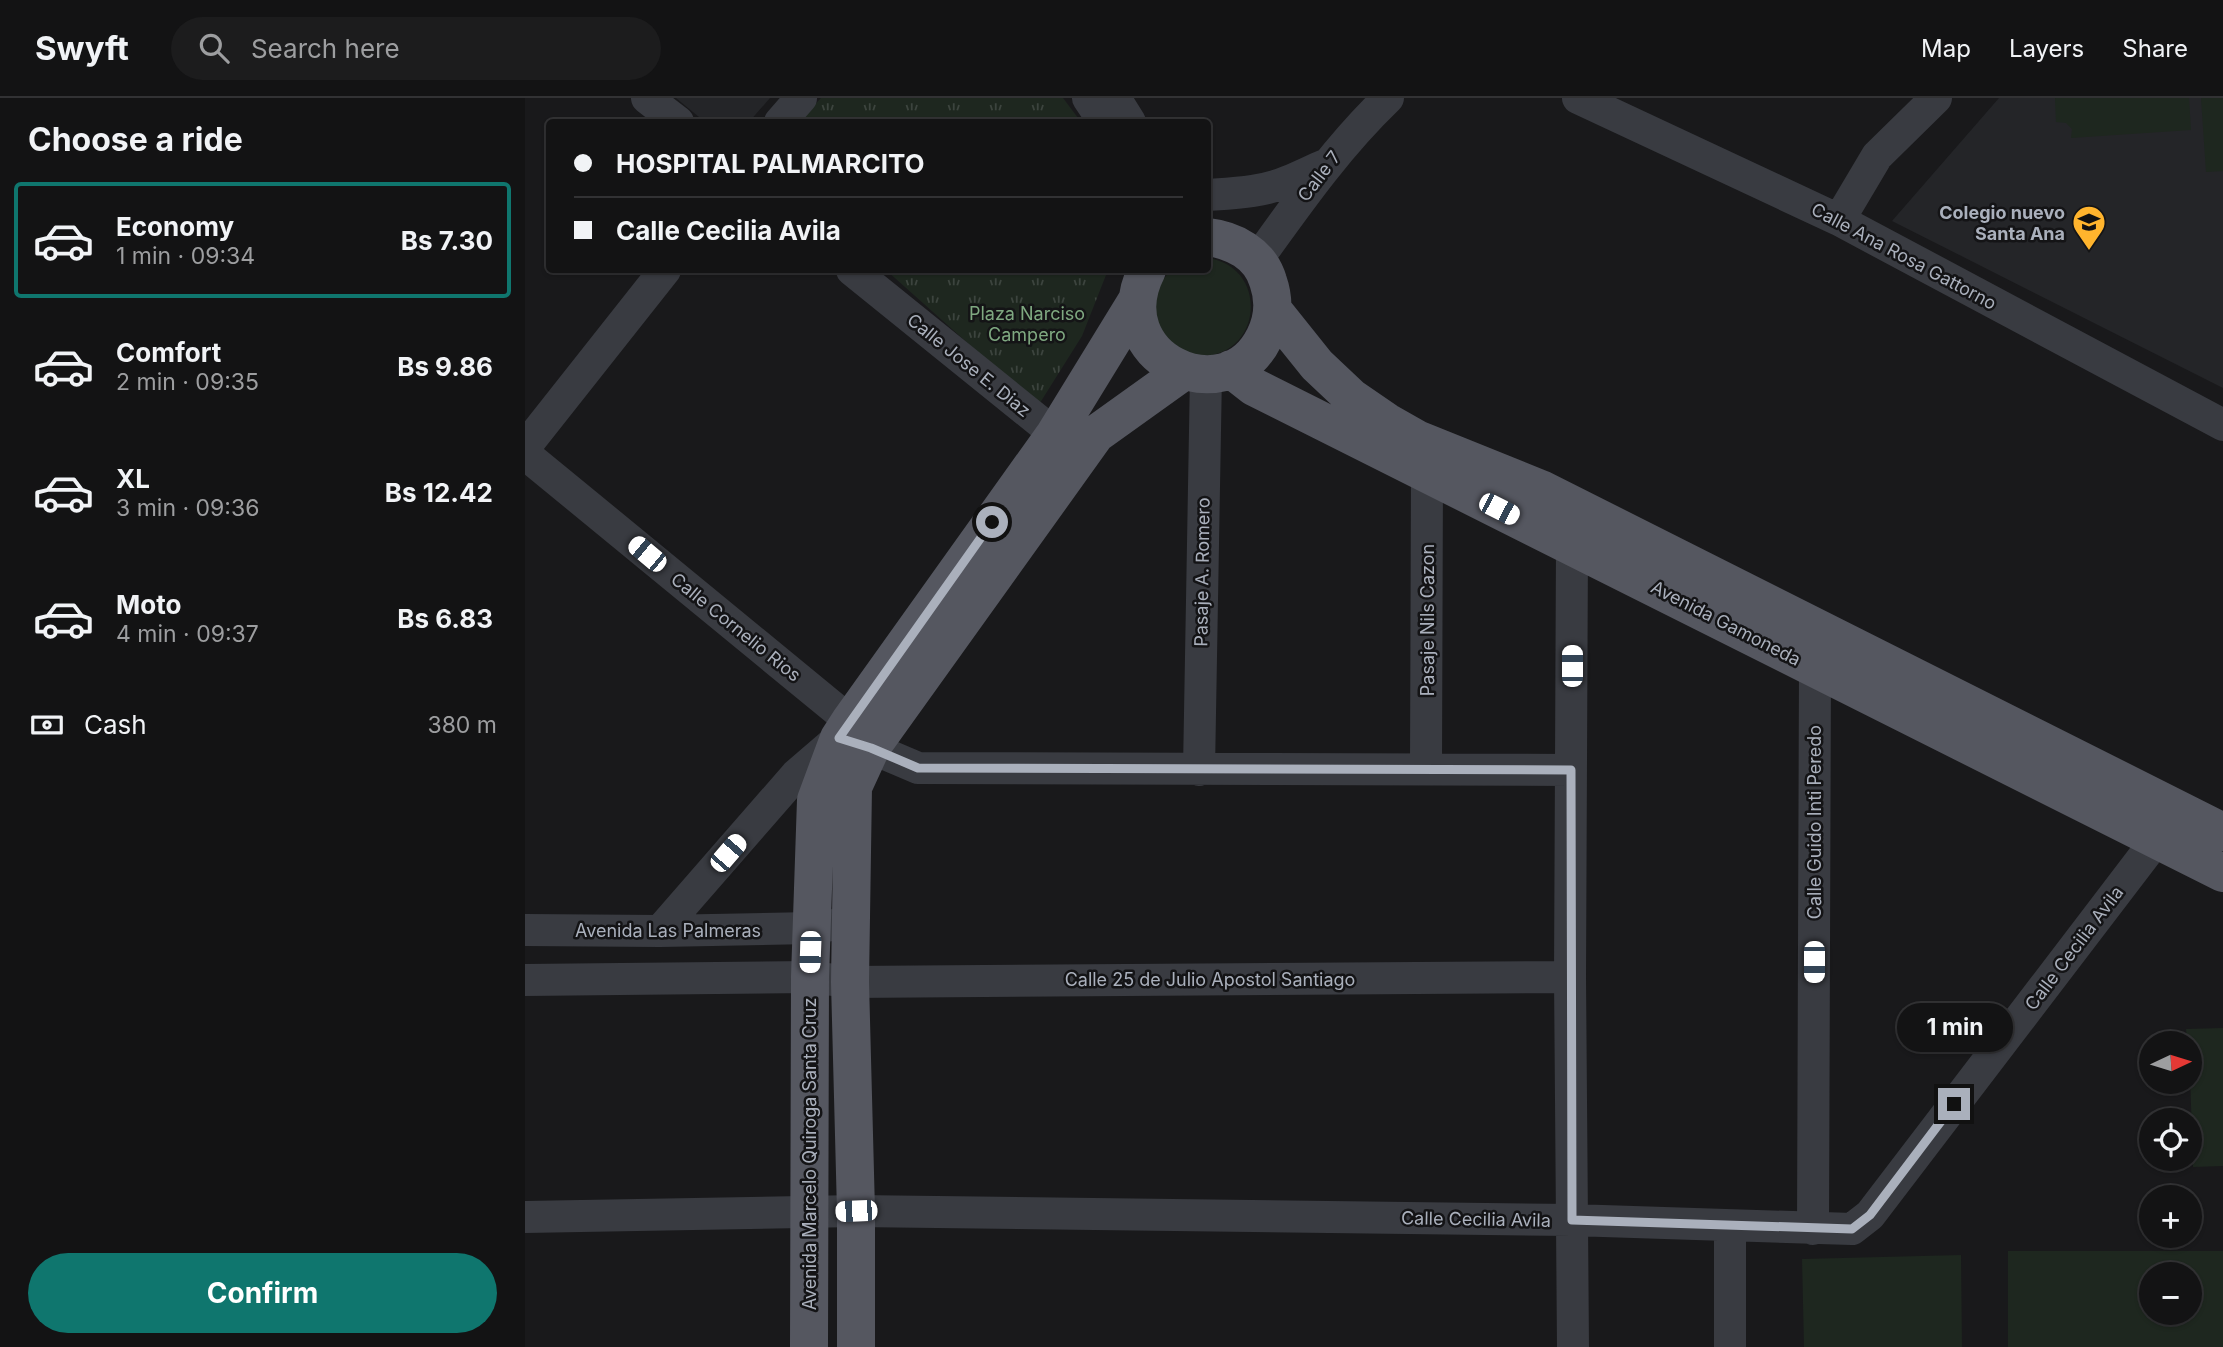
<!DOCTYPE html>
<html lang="en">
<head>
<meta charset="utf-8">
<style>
	body { margin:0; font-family:Inter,sans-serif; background:#1c1c1d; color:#f1f3f6; height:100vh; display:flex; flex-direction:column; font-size:26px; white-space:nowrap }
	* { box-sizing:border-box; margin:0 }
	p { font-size:23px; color:#9d9ea0 }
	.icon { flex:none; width:38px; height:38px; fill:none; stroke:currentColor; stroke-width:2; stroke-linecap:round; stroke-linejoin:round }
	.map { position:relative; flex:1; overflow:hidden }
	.drawer { display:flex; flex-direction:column; background:#131314; width:525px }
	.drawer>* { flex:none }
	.guide { position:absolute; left:21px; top:21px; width:665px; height:154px; border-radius:7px; box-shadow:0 2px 5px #0004,0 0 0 2px #323234; display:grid; align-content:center; height:154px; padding:0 28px; background:#131314 }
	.needle { width:46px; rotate:86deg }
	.controls { position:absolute; left:1614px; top:933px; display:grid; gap:14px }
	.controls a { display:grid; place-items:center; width:63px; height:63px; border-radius:50%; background:#131314; box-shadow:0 2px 5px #0004,0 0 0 2px #323234; font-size:35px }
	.end { position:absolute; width:32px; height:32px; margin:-16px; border:9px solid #aab0bc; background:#111; box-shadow:0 0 0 4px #111 }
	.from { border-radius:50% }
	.bubble { position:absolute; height:49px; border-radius:24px; background:#131314; box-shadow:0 2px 5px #0004,0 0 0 2px #323234; font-size:23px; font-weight:700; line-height:49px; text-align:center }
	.car { position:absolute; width:21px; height:42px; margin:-21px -10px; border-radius:9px; box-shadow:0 0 5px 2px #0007; background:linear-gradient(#fff 24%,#345 0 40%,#fff 0 76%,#345 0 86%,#fff 0) }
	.guide b { display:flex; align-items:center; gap:24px; height:66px; font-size:26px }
	.guide b+b { border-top:2px solid #323234 }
	.guide i { width:18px; height:18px; background:#f1f3f6 }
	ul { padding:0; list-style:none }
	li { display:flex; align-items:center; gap:21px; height:116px; margin:0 14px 10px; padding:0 14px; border:4px solid transparent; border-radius:7px }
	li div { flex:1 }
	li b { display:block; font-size:26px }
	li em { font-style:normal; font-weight:700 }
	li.selected { border-color:#0f766e }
	li>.icon { width:63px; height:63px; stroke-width:1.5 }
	h2 { padding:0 28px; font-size:32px; line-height:84px }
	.pay { display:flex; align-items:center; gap:18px; height:77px; padding:0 28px; font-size:26px }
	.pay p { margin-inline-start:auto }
	.cta { display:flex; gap:14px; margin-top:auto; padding:14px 28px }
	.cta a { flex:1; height:80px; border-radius:42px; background:#0f766e; color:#fff; font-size:28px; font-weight:700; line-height:80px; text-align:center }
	header { display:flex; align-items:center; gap:42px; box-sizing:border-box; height:98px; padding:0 35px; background:#131314; border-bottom:2px solid #323234 }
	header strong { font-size:33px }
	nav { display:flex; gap:38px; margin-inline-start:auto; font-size:24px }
	.search { width:490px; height:63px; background:#1c1c1d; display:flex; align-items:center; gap:18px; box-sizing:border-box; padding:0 24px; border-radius:38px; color:#9d9ea0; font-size:26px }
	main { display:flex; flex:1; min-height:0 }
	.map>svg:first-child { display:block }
</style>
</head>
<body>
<header>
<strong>Swyft</strong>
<div class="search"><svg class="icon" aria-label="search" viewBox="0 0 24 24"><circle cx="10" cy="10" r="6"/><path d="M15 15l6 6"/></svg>Search here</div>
<nav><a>Map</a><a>Layers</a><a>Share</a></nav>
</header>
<main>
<section class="drawer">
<h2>Choose a ride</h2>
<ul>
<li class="selected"><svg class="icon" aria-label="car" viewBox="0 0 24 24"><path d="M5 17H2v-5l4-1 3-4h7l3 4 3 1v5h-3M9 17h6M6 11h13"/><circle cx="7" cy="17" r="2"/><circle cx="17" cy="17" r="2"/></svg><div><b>Economy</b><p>1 min · 09:34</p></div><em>Bs 7.30</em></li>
<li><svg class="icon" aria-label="car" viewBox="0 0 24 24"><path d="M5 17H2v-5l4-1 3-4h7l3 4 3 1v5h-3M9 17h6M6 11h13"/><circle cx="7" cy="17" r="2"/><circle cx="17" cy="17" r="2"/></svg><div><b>Comfort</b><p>2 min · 09:35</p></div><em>Bs 9.86</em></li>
<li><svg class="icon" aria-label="car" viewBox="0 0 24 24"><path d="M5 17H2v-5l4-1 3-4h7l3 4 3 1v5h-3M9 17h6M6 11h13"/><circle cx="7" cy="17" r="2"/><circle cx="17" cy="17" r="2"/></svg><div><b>XL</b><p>3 min · 09:36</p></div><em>Bs 12.42</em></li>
<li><svg class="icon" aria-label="car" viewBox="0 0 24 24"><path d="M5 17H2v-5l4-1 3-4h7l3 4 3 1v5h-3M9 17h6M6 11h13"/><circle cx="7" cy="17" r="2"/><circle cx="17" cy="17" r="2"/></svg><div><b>Moto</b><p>4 min · 09:37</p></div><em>Bs 6.83</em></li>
</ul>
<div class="pay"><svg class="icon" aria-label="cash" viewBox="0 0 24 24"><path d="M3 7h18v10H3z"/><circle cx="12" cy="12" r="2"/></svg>Cash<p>380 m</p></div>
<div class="cta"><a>Confirm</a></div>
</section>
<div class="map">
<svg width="1698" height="1249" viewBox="0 0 1698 1249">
	<defs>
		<pattern id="park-tufts" width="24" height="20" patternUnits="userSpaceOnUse" patternTransform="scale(1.75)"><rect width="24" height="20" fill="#1e271f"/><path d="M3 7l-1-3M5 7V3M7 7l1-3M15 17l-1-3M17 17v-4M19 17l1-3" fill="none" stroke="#3c443e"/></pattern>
	</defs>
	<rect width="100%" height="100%" fill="#19191b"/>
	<path fill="#242528" d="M151,0h94l-21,24h-44z
		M1474,0h224v290l-331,-167z"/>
	<path fill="#1e271f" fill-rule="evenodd" d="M1530,0h134l2,32 -120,8 1,-9 -6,-6 -10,-1z
		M1676,0h22v73l-17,1z
		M683,160c61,9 55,97 -6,98 -12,0 -21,-4 -28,-12 -6,-6 -15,-12 -16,-21 -5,-25 -4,-34 13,-53h36z
		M1698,930v138l-30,1 -4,-124h-2l-1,-14z
		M1483,1153h215v96h-215zM1664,1176v38h-38v-38z
		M1436,1157l1,92h-158l-2,-88z"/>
	<path fill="url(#park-tufts)" d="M296,0h242l18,24h-282z
		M361,172h221l-1,5 -24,61 -44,70z"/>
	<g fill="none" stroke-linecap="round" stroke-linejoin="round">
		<path stroke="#393b41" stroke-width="32" d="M122,0l31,24
			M563,0l16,24
			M590,0l15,24
			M1053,0l261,122 384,205
			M255,24l21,-24
			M682,97c28,-2 57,-3 82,-14 12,-5 24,-11 36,-16
			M1314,122l38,-64 59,-58
			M732,162c41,-57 80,-113 131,-162
			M327,172l203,164h24
			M0,349l140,-177
			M0,356l325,267
			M1047,447l-2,432 3,370
			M901,670l1,-296
			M674,672l7,-396
			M0,832l135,1 151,-3 22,-3
			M135,833l136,-156 43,-37 32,10 47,20 653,2
			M0,882l285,-3 40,5 720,-5
			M0,1119l331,-6 716,9 280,9 18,-14 287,-376
			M1288,1131l2,-562
			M1205,1249v-121"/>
		<path stroke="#555760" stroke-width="38" d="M622,172c-45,88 79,145 117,68 10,-19 11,-37 4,-57 -8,-27 -34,-41 -61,-44
			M748,212l44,55 35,33 35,24 30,17 124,50 682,343
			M706,271l23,18 969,486
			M284,1249l1,-370 6,-177 23,-62 11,-17 205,-287 81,-132
			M331,1249v-136l-6,-229 3,-195 18,-39 225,-314 88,-63"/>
	</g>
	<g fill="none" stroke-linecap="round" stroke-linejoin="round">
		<path stroke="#aab0bc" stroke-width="9" d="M467,424l-153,216 32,10 47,20 653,2 1,450 280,9 18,-14 84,-111"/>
	</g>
	<defs>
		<symbol id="school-pin" viewBox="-11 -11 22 30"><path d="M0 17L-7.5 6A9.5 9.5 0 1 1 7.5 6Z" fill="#ffb42d" stroke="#141416"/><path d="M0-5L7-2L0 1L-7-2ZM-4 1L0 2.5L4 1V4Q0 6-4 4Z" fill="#111"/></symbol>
	</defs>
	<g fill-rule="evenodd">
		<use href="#school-pin" x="1545" y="105" width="38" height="52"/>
	</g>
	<g text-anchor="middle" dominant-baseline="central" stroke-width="5" stroke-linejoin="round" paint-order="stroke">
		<g font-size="18" fill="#aab0bc" stroke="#141416">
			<text transform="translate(794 78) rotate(-53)">Calle 7</text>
			<text transform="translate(1379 158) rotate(28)">Calle Ana Rosa Gattorno</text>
			<text transform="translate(444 267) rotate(39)">Calle Jose E. Diaz</text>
			<text transform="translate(677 474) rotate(-89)">Pasaje A. Romero</text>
			<text transform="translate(902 522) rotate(-90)">Pasaje Nils Cazon</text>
			<text transform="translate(1201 525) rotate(27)">Avenida Gamoneda</text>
			<text transform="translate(211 529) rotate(39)">Calle Cornelio Rios</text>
			<text transform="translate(1289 724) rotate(-90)">Calle Guido Inti Peredo</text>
			<text x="143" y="832">Avenida Las Palmeras</text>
			<text transform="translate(1549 850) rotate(-53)">Calle Cecilia Avila</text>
			<text x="685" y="881">Calle 25 de Julio Apostol Santiago</text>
			<text transform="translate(284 1056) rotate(-90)">Avenida Marcelo Quiroga Santa Cruz</text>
			<text transform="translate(951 1121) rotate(1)">Calle Cecilia Avila</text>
		</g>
		<g font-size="18" font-weight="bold" fill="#aab0bc" stroke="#141416" text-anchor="end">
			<text x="1540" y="114">Colegio nuevo<tspan x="1540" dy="21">Santa Ana</tspan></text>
		</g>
		<g font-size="18" fill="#7fa981" stroke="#141416">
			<text x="502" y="215">Plaza Narciso<tspan x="502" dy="21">Campero</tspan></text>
		</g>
	</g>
</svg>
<div class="controls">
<a><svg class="needle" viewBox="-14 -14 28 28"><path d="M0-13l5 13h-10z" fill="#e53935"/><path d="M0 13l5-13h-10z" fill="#9d9ea0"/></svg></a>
<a><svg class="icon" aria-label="locate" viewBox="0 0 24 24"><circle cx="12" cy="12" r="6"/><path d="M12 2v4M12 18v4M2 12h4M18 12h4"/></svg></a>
<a>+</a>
<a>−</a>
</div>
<i class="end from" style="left:467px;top:424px"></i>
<i class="end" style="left:1429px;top:1006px"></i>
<div class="bubble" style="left:1372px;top:905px;width:116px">1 min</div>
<i class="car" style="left:974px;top:411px;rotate:117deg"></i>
<i class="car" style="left:122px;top:456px;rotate:310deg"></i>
<i class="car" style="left:1047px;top:568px;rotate:0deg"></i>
<i class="car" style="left:203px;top:755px;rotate:41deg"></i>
<i class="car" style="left:285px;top:854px;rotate:182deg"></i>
<i class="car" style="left:1289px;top:864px;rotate:180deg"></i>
<i class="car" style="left:331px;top:1113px;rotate:268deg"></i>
<div class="guide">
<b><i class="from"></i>HOSPITAL PALMARCITO</b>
<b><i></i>Calle Cecilia Avila</b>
</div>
</div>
</main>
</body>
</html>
